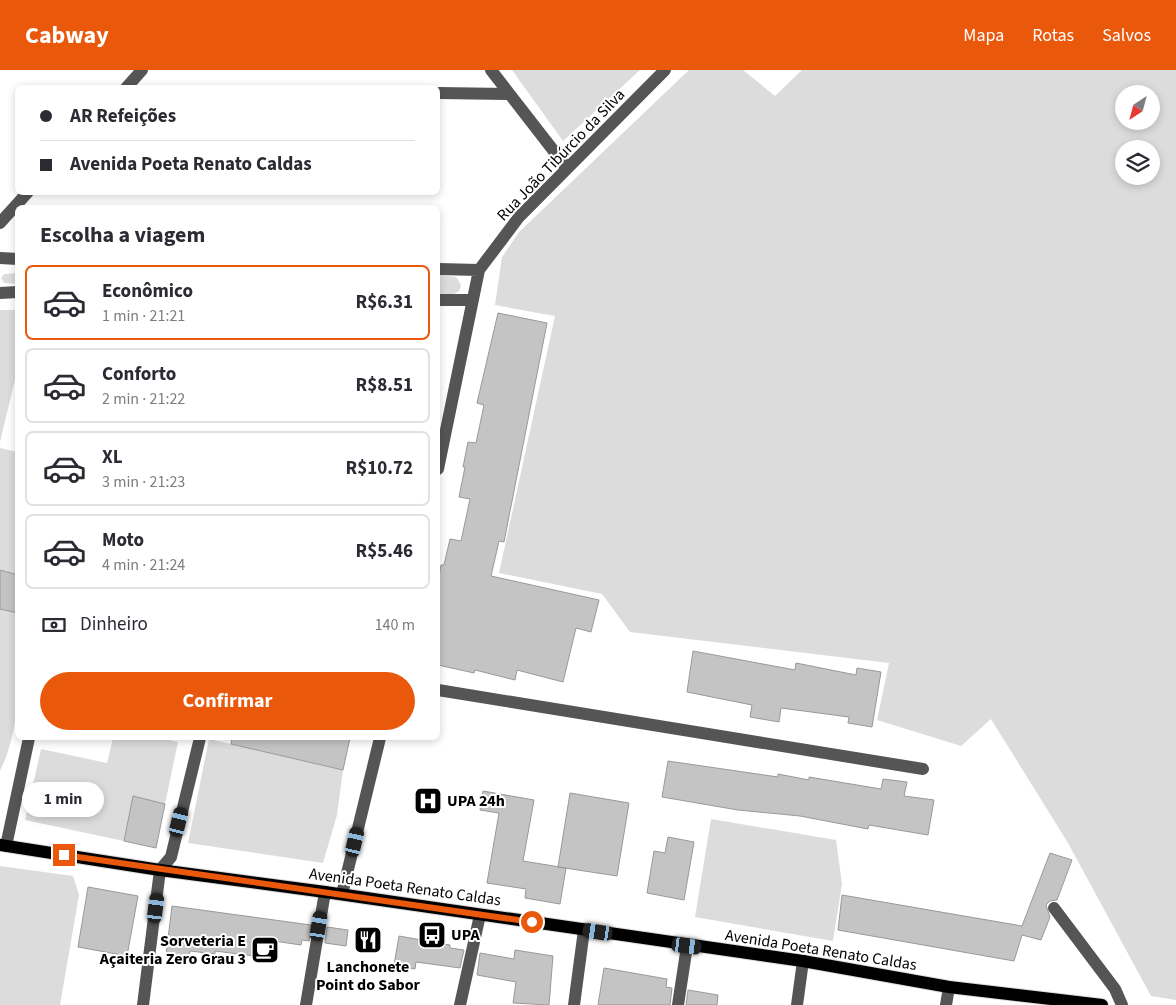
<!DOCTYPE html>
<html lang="pt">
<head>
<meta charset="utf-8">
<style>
	body { margin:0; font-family:"Source Sans 3",sans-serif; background:#f7f7f7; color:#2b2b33; height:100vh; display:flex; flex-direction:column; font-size:19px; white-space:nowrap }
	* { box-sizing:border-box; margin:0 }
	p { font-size:16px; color:#7c7c81 }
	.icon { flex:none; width:28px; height:28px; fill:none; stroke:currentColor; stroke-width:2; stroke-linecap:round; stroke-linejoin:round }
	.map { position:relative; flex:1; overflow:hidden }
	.side { position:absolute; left:15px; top:135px; width:425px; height:535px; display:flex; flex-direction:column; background:#fff; border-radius:8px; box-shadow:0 2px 8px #0003 }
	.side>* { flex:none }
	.banner { position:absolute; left:15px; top:15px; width:425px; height:110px; border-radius:8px; box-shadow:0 2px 8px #0003; display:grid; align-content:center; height:110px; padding:0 25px; background:#fff }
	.needle { width:32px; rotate:216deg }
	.fabs { position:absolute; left:1115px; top:15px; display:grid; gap:10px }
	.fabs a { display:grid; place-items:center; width:45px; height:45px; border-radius:50%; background:#fff; box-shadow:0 2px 8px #0003; font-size:25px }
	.end { position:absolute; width:22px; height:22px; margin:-11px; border:6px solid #ea580c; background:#fff; box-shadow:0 0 0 2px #fff }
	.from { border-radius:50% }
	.bubble { position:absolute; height:35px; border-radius:18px; background:#fff; box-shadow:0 2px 8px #0003; font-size:16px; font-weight:700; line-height:35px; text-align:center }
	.car { position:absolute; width:15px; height:30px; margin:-15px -8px; border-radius:6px; box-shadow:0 0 4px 1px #0007; background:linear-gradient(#222 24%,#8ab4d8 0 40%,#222 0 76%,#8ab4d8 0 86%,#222 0) }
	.banner b { display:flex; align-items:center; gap:18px; height:48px; font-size:19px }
	.banner b+b { border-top:1px solid #e1e1e2 }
	.banner i { width:12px; height:12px; background:#2b2b33 }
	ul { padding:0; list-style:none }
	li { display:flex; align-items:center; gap:15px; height:75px; margin:0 10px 8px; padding:0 15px; border:2px solid #e1e1e2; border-radius:8px }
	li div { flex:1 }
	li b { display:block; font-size:19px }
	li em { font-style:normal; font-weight:700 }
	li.on { border-color:#ea580c }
	li>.icon { width:45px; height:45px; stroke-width:1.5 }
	h2 { padding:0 25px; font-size:22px; line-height:60px }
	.pay { display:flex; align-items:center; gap:12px; height:55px; padding:0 25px; font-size:19px }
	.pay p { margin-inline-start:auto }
	.action { display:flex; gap:10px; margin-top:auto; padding:10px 25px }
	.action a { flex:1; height:58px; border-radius:30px; background:#ea580c; color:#fff; font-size:20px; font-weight:700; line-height:58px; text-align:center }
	header { display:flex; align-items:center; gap:30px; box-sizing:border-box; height:70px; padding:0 25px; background:#ea580c; color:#fff }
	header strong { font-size:24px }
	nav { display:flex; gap:28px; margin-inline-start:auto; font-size:18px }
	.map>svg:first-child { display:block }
</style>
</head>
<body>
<header>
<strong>Cabway</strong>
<nav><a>Mapa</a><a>Rotas</a><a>Salvos</a></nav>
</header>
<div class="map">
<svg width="1176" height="935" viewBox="0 0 1176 935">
	<rect width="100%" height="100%" fill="#fff"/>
	<path fill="#dcdcdc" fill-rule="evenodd" d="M512,0h128l-77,71z
		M689,0h54l32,26 27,-26h374v930l-25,-4 -83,-153 -77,-124 -30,27 -84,-26 12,-57 -259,-31 -28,-38 -103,-21 56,-257 -60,-11 7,-48 17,-25zM1124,24h27v27h-27zM1124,79h27v27h-27z
		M17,203v11l-13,-1 -3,-5 3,-4z
		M438,205l18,2 5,8 -2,6 -5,3h-16z
		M0,240h17v61l-17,71z
		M0,378l17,4v123l-17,-5z
		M0,539l18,4c-1,53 6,109 -18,158z
		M113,668h46l19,4 -13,62 -32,-7 -9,44 -99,-21 16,-71 66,14z
		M209,669l134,31 -6,45 -14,48 -135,-20z
		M711,749l125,21 6,44 -9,57 -138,-24z
		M0,796l73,10 6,19 -19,110h-60z"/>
	<path fill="#c4c4c4" stroke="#999" d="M498,243l49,10 -43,219 -5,-1 -8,35 108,24 -8,32 -15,-4 -13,54 -46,-12 -2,10 -40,-10 -1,3 -36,-8v-83l3,-17h3l6,-26 11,2 9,-42 -11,-2 6,-30h-2l5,-25 8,1 8,-38 -7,-2z
		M0,500l18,5v38l-18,-4z
		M693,581l102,19 1,-7 60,12 1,-7 24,4 -9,55 -24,-4 1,-6 -68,-9 -2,14 -29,-5 2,-12 -65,-13z
		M232,668h118l-7,32 -112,-26z
		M668,691l110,16v-3l31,6v-3l72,12 2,-10 24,3 -3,14 30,4 -6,35 -59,-10 -1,4 -68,-13 -62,-6 -76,-13z
		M483,721l51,9 -11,61 43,7 -6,36 -35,-6 1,-9 -39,-6 12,-70 -19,-3z
		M570,723l59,10 -12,73 -59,-9z
		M133,726l32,8 -9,44 -32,-7z
		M668,767l26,5 -10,58 -37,-7 7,-42 11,2z
		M1050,783l22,7 -15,40 -7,1 -4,4 4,12 -9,23 -19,-5 -8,26 -176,-31 4,-35 180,31z
		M88,817l50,9 -11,60 -49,-9z
		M172,836l139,19 -2,16 -7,-1 -1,5 -27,-4 -3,17 -56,-7v3l-25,-3 -1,7 -23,-3z
		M327,857l21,3 -2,16 -21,-3z
		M399,866l51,9v3l14,2 -4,18 -44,-6 -1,7 -21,-4z
		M515,880l38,6 -4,49 -36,-2 3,-21 -39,-7 3,-22 34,6z
		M604,898l63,11 -1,8 6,1 -2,17h-72z
		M688,920l30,5 -1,10h-31z"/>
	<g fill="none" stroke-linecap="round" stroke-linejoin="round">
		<defs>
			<path id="major" d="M0,775l160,25 165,22 478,69 146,26 153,18"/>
		</defs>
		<use href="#major" stroke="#dbdbdb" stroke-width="14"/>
		<path stroke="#555" stroke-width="12" d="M491,0l76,98
			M126,18l16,-18
			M438,23l70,1
			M0,153l28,-31
			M0,188l18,1
			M438,199l41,1
			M0,223l18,-1
			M438,230h35
			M438,399l41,-199 40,-53 146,-147
			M438,620l485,79
			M6,776l23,-108
			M342,824l38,-156
			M1054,838l61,81 7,16
			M143,935l17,-135 11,-13 29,-119
			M306,935l19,-113
			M460,935l20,-90
			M574,935l10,-75
			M678,935l9,-59
			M797,935l6,-44
			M946,935l3,-18"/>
		<use href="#major" stroke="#000" stroke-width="12"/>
	</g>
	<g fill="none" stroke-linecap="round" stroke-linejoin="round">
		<path stroke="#ea580c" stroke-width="6" d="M64,785l468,67"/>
	</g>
	<defs>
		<symbol id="hospital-square" viewBox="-11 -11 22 22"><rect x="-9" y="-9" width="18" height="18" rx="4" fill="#000" stroke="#fff"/><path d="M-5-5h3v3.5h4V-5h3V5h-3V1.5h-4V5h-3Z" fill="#fff"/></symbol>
		<symbol id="bus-square" viewBox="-11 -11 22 22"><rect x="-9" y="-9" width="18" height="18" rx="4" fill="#000" stroke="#fff"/><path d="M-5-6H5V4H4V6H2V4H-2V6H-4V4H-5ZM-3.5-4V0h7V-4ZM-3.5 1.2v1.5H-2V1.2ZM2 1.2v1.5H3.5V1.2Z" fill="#fff"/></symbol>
		<symbol id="restaurant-square" viewBox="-11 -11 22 22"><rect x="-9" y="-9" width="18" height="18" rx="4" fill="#000" stroke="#fff"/><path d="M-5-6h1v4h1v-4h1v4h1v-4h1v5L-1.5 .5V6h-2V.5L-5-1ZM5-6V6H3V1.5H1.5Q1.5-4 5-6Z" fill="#fff"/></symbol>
		<symbol id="cafe-square" viewBox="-11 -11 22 22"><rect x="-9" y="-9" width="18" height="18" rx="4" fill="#000" stroke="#fff"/><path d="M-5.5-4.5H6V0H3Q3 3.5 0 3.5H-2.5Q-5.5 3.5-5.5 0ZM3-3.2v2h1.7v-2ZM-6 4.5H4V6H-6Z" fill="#fff"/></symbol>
	</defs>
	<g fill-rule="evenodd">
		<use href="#hospital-square" x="412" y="715" width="32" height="32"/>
		<use href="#bus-square" x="416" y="849" width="32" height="32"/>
		<use href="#restaurant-square" x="352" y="854" width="32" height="32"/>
		<use href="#cafe-square" x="249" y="864" width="32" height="32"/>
	</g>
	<g text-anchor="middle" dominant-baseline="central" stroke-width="4" stroke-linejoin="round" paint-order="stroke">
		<g font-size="16" fill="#000" stroke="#fff">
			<text transform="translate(561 85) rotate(-46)">Rua João Tibúrcio da Silva</text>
			<text transform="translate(405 817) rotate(8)">Avenida Poeta Renato Caldas</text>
			<text transform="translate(821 880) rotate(9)">Avenida Poeta Renato Caldas</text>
		</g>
		<g font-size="16" font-weight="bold" fill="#000" stroke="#fff" text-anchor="start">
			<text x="447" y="731">UPA 24h</text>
			<text x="451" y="865">UPA</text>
			<text x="246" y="871" text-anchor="end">Sorveteria E<tspan x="246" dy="18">Açaiteria Zero Grau 3</tspan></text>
			<text x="368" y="897" text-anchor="middle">Lanchonete<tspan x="368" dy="18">Point do Sabor</tspan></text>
		</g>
	</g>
</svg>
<div class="fabs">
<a><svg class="needle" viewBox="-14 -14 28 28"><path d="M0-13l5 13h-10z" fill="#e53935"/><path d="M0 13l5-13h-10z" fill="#7c7c81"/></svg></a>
<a><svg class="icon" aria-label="layers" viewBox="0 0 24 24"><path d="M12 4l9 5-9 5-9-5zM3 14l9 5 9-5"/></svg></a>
</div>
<i class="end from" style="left:532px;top:852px"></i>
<i class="end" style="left:64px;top:785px"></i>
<div class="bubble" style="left:22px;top:712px;width:82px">1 min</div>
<i class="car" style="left:179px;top:752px;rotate:14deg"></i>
<i class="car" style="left:355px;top:772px;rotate:13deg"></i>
<i class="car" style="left:156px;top:838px;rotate:7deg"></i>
<i class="car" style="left:319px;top:856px;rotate:9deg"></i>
<i class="car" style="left:598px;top:862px;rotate:279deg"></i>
<i class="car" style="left:687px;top:876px;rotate:97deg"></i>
<div class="banner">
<b><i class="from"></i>AR Refeições</b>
<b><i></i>Avenida Poeta Renato Caldas</b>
</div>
<section class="side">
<h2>Escolha a viagem</h2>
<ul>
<li class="on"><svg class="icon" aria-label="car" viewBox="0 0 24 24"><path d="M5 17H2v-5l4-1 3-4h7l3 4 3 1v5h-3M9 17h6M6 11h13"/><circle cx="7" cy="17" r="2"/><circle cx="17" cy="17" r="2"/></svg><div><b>Econômico</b><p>1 min · 21:21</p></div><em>R$6.31</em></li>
<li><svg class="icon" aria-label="car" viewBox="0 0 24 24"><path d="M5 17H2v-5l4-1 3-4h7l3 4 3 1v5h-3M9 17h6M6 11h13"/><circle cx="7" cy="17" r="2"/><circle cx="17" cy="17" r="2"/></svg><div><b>Conforto</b><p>2 min · 21:22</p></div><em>R$8.51</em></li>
<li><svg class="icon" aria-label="car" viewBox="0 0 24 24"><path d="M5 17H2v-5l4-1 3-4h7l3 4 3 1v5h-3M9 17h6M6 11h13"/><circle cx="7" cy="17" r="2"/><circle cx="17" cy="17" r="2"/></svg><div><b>XL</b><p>3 min · 21:23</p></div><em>R$10.72</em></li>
<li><svg class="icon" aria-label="car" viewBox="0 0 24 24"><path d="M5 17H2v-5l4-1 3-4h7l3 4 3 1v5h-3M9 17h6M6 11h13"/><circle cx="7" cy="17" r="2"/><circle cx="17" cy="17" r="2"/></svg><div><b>Moto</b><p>4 min · 21:24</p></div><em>R$5.46</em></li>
</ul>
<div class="pay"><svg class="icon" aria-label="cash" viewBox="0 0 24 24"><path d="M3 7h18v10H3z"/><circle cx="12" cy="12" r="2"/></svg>Dinheiro<p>140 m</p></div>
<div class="action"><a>Confirmar</a></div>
</section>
</div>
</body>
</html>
